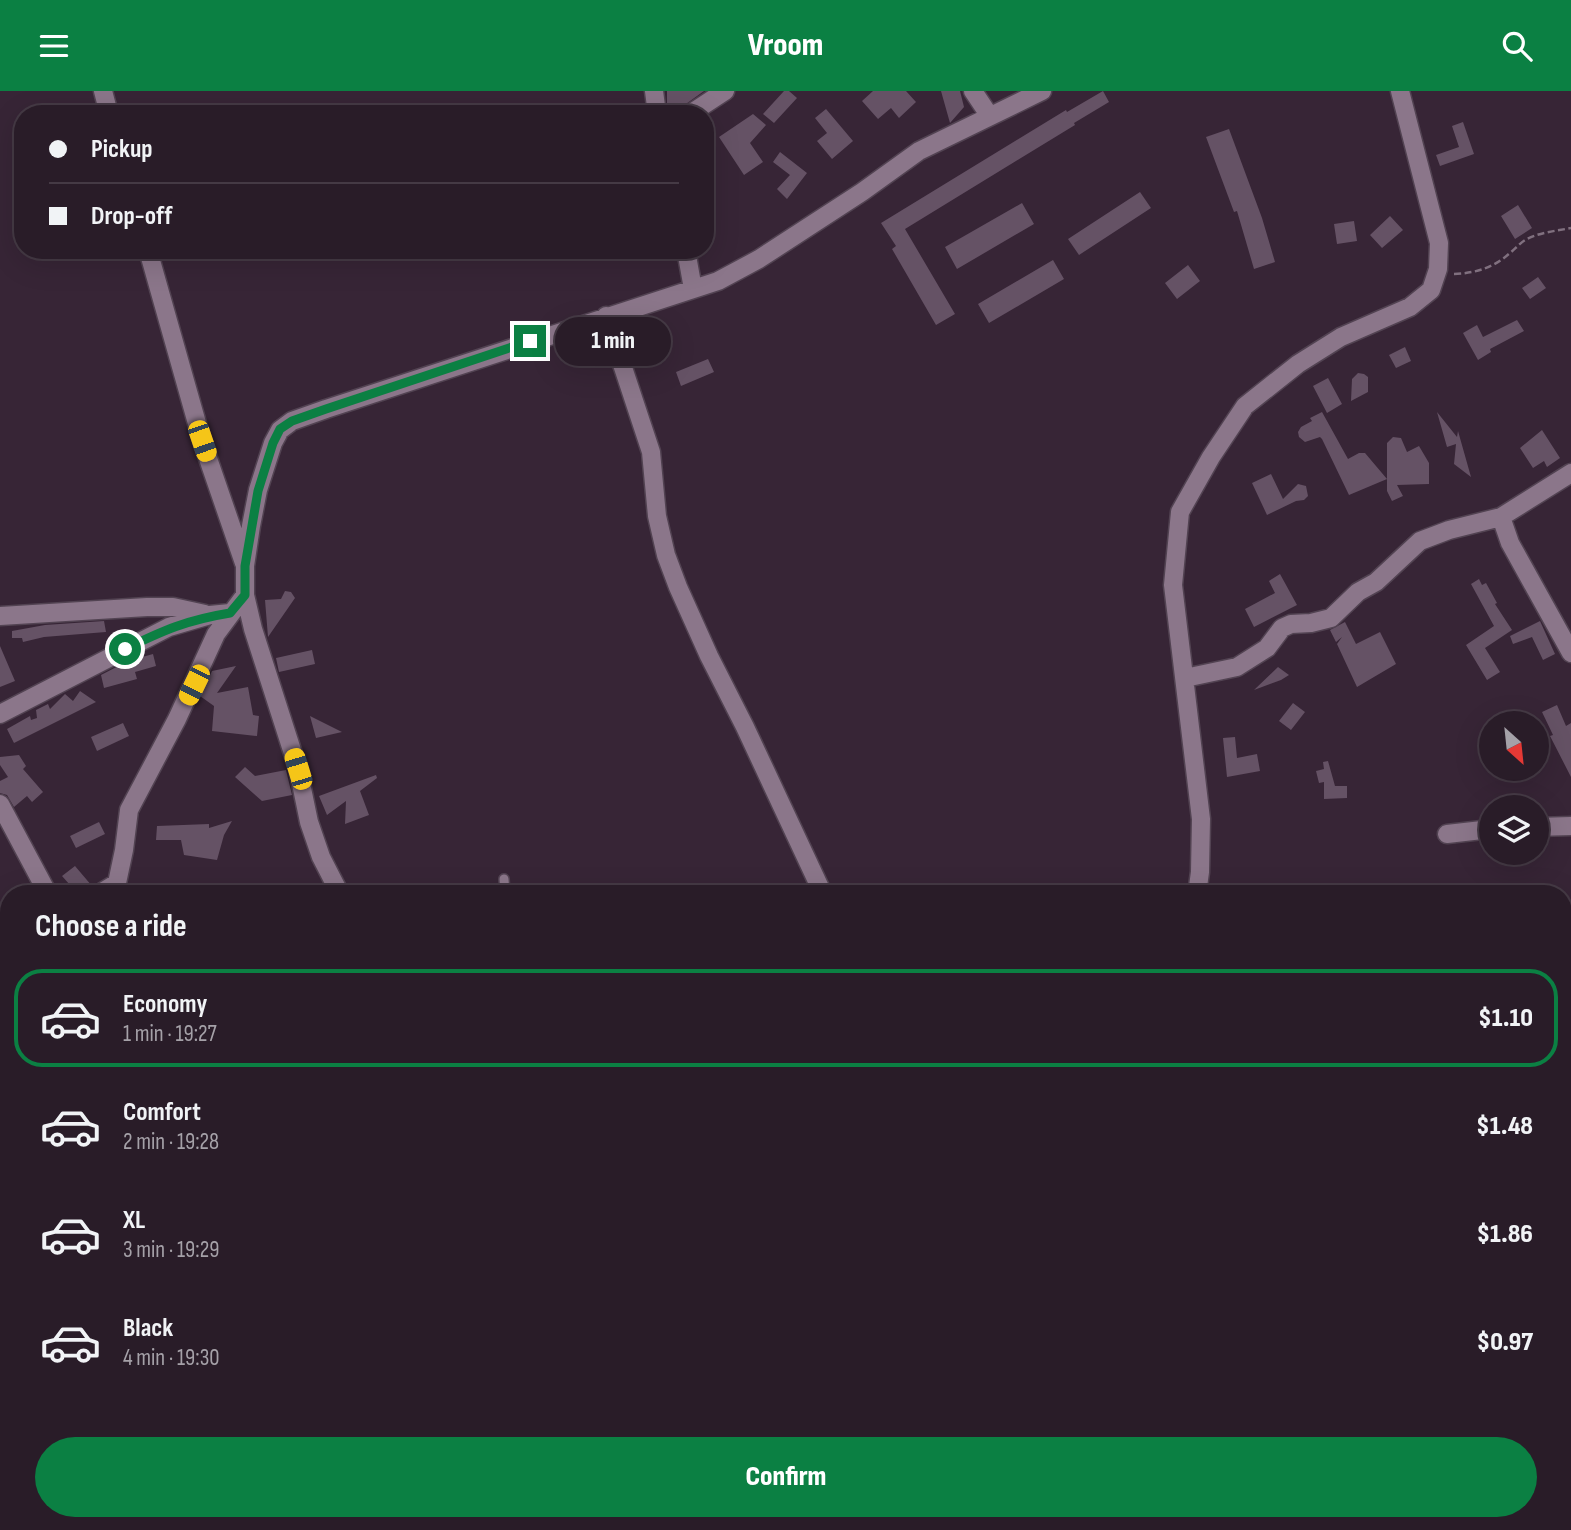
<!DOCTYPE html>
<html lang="en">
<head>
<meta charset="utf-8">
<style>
	body { margin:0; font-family:"Sofia Sans Condensed",sans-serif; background:#352934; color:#f1f3f6; height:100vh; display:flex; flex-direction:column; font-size:26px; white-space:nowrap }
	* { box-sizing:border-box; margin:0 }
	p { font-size:23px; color:#a5a1a8 }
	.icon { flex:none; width:38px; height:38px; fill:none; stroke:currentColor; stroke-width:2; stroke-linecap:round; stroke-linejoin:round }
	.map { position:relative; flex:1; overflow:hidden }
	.details { position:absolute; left:0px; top:794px; width:1572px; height:646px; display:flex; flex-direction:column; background:#291c28; border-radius:28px 28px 0 0; box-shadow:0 7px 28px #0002,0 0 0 2px #453a45 }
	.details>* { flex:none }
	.top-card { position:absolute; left:14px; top:14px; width:700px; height:154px; border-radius:28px; box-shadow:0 7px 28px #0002,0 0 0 2px #453a45; display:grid; align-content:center; height:154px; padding:0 35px; background:#291c28 }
	.needle { width:46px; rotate:153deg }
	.buttons { position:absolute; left:1479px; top:620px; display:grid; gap:14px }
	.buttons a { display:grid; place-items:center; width:70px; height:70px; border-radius:50%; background:#291c28; box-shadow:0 7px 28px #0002,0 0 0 2px #453a45; font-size:35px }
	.end { position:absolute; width:32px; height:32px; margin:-16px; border:9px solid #0b8043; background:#fff; box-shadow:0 0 0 4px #fff }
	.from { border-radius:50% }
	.bubble { position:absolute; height:49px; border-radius:24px; background:#291c28; box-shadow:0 7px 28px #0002,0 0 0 2px #453a45; font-size:23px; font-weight:800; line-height:49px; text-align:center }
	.car { position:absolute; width:21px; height:42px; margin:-21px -10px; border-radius:9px; box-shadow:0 0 5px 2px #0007; background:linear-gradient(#f5c518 24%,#345 0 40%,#f5c518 0 76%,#345 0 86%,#f5c518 0) }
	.top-card b { display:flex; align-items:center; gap:24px; height:66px; font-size:26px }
	.top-card b+b { border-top:2px solid #453a45 }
	.top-card i { width:18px; height:18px; background:#f1f3f6 }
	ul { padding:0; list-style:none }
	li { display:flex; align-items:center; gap:21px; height:98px; margin:0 14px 10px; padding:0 21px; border:4px solid transparent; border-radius:28px }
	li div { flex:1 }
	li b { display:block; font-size:26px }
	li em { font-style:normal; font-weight:800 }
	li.active { border-color:#0b8043 }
	li>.icon { width:63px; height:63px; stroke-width:1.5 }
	h2 { padding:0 35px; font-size:32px; line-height:84px }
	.action { display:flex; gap:14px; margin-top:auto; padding:14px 35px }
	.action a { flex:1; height:80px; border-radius:42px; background:#0b8043; color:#fff; font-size:28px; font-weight:800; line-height:80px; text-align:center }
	header { display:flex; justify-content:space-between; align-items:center; height:91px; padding:0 35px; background:#0b8043; color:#fff; font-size:32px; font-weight:800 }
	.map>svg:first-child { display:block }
</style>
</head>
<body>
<header><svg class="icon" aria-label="menu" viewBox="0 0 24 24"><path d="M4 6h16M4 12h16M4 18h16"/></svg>Vroom<svg class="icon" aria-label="search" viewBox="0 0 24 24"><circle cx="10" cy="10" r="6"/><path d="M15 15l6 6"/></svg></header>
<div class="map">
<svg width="1571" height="1439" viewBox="0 0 1571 1439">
	<rect width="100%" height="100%" fill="#372536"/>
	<path fill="#655265" d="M667,0h37l-32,23 -5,-8z
		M784,0h5l8,7 -23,25 -11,-9z
		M873,0h33l10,11 -17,16 -8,-10 -13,11 -16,-18z
		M941,0h19l4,16 -14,16z
		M1103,0l6,11 -35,21 1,2 -170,104 50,85 -19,11 -44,-76 4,-3 -15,-23 185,-113 1,2z
		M826,18l27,32 -21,18 -15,-18 10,-8 -12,-15z
		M753,23l13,11 -16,18 13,19 -19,13 -25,-38z
		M1463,31l11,32 -34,12 -4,-11 23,-8 -7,-21z
		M1229,38l33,89 13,44 -21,7 -17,-58 -3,1 -28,-75z
		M780,61l27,21 -20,26 -10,-10 13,-14 -17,-13z
		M1140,101l11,16 -72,47 -11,-16z
		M1022,112l12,21 -77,45 -12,-22z
		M1518,114l14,23 -17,11 -14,-23z
		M1390,125l13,14 -21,18 -12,-13z
		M1354,130l3,20 -20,3 -3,-20z
		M1053,169l11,19 -75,44 -11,-19z
		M1188,174l12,16 -23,18 -12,-16z
		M1538,186l8,11 -16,11 -8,-11z
		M1517,229l7,11 -34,18 1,3 -13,8 -15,-27 14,-8 6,12z
		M1405,256l6,14 -15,7 -7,-13z
		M708,268l6,13 -33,14 -5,-14z
		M1358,282l6,1 4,3v15l-17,9 1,-22z
		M1328,287l14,26 -15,9 -14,-27z
		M1322,321l26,47 11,-6h6l22,26 -38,16 -27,-56 -2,-2 -15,5 -6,-5 -1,-5 3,-5 11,-6 -2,-3z
		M1437,321l20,25 1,-6 13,46 -17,-13 2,-20 -9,3z
		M1542,339l18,28 -13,9 -3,-6 -11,7 -13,-20z
		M1393,346l8,1 6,14 12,-6 10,17v21l-32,1 6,11 -11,5 -5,-10v-48z
		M1271,383l12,25 15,-15 8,2 2,10 -4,4 -8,1 -29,14 -15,-32z
		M1280,483l17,31 -43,22 -9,-18 30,-16 -6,-12z
		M1479,488l3,6 4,-2 11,20 -2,1 17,26 -27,18 15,24 -13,8 -21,-35 28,-19 -23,-42z
		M285,500l6,1 4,6 -27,39 -3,-37 16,-1z
		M104,530l2,11 -62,5 -21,5 -1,-4h-10v-7l33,-6z
		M1540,530l15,33 -12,6 -11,-23 -19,7 -3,-8z
		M1345,531l11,22 24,-12 16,32 -39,23 -20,-43 5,-7 -6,5 -6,-12z
		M0,555l15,35 -15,6z
		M312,559l3,14 -36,8 -3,-14z
		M153,563l3,12 -21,6 2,7 -33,9 -3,-13 27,-14z
		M236,575l-19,27 31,-6 5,28 6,1 -2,20 -45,-5 2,-25 -14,-10 12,-25z
		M1278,576l11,8 -8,5 -27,10z
		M80,600l16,11 -82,41 -7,-14 23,-13 1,4 6,-2 -1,-8 12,-6 2,5 15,-15 8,7z
		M1293,612l12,9 -14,18 -12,-9z
		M1557,614l9,21 5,-3v54l-21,-41 3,-1 -11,-23z
		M310,625l32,16 -26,6z
		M123,632l6,13 -32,15 -6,-14z
		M1235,646l2,21 20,-4 3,17 -33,6 -4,-39z
		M19,664l7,11 -3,3 20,23 -11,10 -5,-6 -13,11 -7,-12 -7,-2v-12l8,-4 -8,-12v-8z
		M1328,670l7,25h12v12l-23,1v-17l-5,1 -3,-12 8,-2 -1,-7z
		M245,676l10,9 31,-6 6,25 -30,6 -27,-24z
		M376,684l1,3 -17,13 9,24 -24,9 1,-23 -19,14 -8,-19z
		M232,730l-8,14 -7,25 -33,-5 -3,-15h-25l1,-14 52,-2v4z
		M99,731l6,12 -29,14 -6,-12z
		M75,775l17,20 -4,8h-10l-16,-18z"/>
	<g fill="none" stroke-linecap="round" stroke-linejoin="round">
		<defs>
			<path id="lane" d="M504,788l1,15"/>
			<path id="street" d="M103,0l6,23
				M654,0l3,23
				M973,0l16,24
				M690,23l35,-23
				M148,159l54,191 42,122
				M686,159l7,39
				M606,225l45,136 6,64 9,39 12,32 31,69 36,71 78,167
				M1501,426l9,26 61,110
				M0,525l147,-9h26l32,7
				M1185,587l52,-11 30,-19 15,-20 9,-4 20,-1 20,-5 27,-26 18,-10 44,-41 29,-11 52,-13 70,-44
				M0,623l169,-87 41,-12 20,-2
				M0,713l48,90
				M1536,736l35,-1
				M1447,743l44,-5
				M99,803l18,-11 7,-33 5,-40 48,-91 39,-85 29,-39
				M340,803l-19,-37 -12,-35 -11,-53 -45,-140 -8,-34v-29l6,-40 7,-36 15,-47 7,-13 12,-9 34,-12 392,-128 41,-22 103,-67 57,-41 123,-60
				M1197,803l3,-22 1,-53 -28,-234 7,-73 31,-55 34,-51 53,-42 43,-27 69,-30 21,-17 7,-21 1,-26 -39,-152
				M1563,968l8,-10
				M0,1009l9,-6
				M0,1188l9,-1
				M1563,1201l8,-1
				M0,1425l9,-8
				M146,1432l3,7
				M359,1432l3,7
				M725,1432l2,7
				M960,1432l7,7
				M1107,1432l2,7
				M498,1439l4,-7
				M1164,1439l9,-7
				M1571,1439v-1"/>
		</defs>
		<use href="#lane" stroke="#524352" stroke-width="12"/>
		<use href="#street" stroke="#524352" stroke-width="21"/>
		<path stroke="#80707f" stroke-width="2.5" stroke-dasharray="7 3.5" stroke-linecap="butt" d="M1454,183c22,-1 39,-6 56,-21 6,-5 11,-11 17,-14 14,-7 29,-8 44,-11"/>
		<use href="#lane" stroke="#8b768a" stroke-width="9"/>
		<use href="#street" stroke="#8b768a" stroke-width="18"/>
	</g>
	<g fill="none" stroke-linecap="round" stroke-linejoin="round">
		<path stroke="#0b8043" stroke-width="9" d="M125,558c39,-19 62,-29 105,-36l15,-18v-29l13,-75 15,-48 7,-14 12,-8 34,-12 204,-68"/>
	</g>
</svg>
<div class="buttons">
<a><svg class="needle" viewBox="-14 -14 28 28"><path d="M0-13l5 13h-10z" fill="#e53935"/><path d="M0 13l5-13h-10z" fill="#a5a1a8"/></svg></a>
<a><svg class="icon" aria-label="layers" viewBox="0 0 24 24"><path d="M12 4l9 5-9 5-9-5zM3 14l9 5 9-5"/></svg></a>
</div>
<i class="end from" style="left:125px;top:558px"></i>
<i class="end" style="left:530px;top:250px"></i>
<div class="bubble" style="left:555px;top:226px;width:116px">1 min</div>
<i class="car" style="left:202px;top:350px;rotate:161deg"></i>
<i class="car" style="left:194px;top:594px;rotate:206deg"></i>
<i class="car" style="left:298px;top:678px;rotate:343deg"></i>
<div class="top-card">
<b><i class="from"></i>Pickup</b>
<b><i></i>Drop-off</b>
</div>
<section class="details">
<h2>Choose a ride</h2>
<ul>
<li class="active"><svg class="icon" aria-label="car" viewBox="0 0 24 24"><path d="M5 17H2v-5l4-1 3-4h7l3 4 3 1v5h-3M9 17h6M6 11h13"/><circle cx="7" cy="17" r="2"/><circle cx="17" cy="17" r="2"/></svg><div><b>Economy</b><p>1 min · 19:27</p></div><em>$1.10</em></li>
<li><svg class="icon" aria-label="car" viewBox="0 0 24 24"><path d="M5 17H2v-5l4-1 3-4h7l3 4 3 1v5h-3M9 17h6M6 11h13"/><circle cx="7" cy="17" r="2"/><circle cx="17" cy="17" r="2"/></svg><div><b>Comfort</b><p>2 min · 19:28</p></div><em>$1.48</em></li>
<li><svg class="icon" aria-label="car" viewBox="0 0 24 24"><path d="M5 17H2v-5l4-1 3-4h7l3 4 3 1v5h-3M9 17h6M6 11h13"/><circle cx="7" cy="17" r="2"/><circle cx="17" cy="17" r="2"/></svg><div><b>XL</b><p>3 min · 19:29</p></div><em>$1.86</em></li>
<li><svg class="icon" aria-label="car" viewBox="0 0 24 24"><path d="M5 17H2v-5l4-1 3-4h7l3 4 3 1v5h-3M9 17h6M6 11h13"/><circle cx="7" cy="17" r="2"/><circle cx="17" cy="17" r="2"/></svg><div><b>Black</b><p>4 min · 19:30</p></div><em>$0.97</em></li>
</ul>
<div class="action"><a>Confirm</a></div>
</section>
</div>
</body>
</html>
